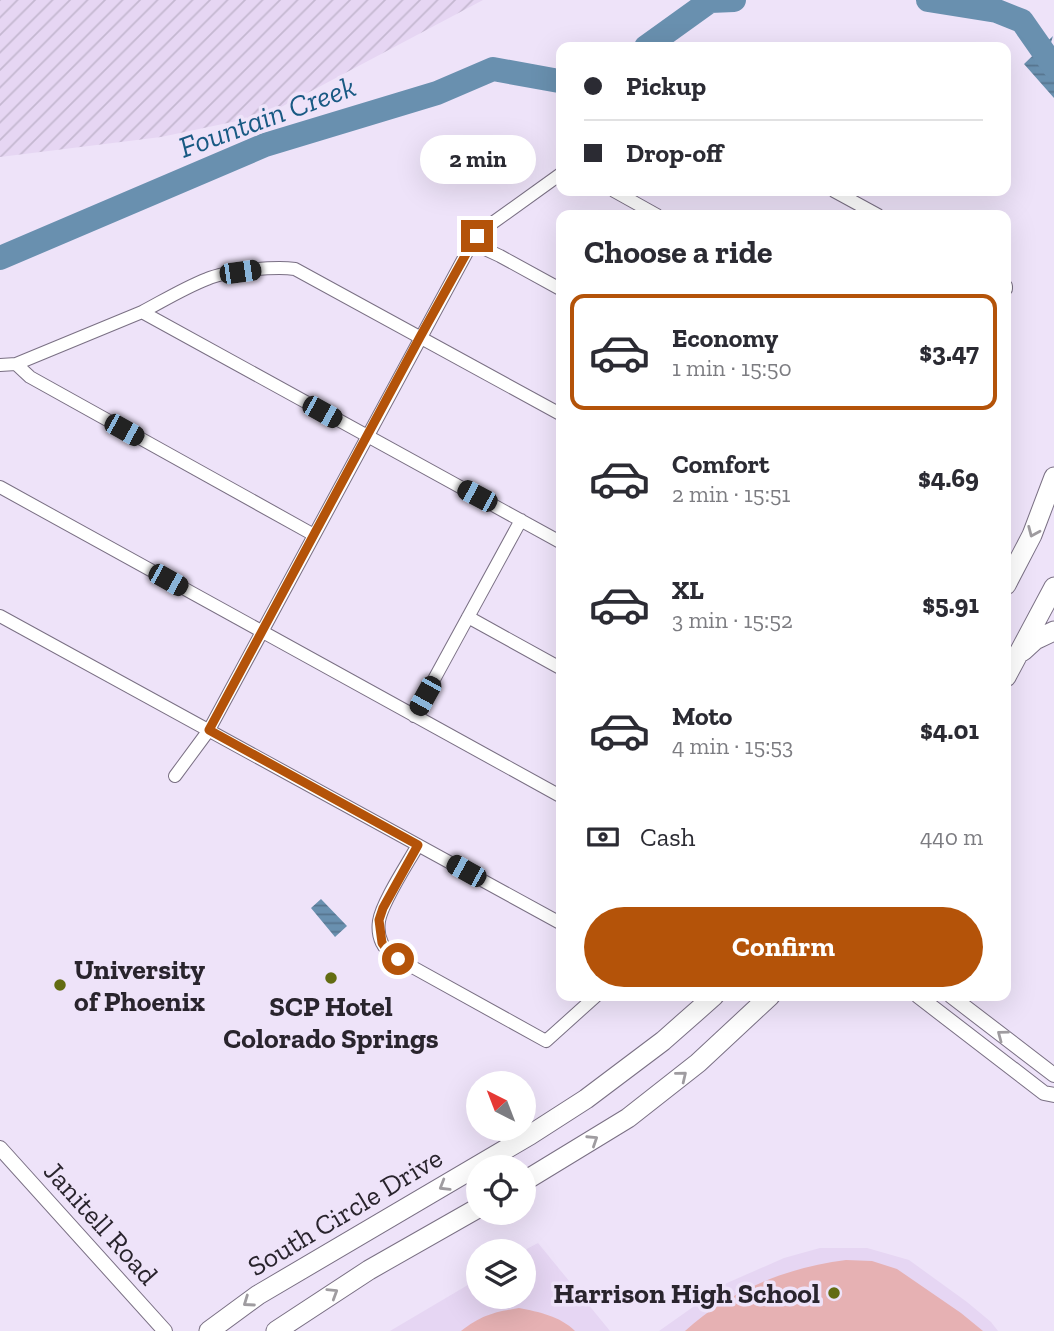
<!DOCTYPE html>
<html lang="en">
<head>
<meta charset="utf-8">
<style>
	body { margin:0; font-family:"Zilla Slab",serif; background:#f2f2f3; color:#2b2b33; height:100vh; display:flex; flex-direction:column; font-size:26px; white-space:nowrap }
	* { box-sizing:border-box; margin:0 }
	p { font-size:23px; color:#7c7c81 }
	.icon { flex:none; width:38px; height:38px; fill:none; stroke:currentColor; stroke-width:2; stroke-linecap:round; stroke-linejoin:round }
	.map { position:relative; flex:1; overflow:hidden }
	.side { position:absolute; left:556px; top:210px; width:455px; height:791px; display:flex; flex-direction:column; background:#fff; border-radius:14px; box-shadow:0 7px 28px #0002 }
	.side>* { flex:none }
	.hud { position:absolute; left:556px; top:42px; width:455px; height:154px; border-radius:14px; box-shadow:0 7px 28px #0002; display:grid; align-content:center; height:154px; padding:0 28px; background:#fff }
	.needle { width:46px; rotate:318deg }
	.tools { position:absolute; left:466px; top:1071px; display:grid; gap:14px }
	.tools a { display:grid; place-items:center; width:70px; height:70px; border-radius:50%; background:#fff; box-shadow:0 7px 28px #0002; font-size:35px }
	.end { position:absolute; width:32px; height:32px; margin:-16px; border:9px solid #b45309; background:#fff; box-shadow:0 0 0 4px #fff }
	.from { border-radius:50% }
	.bubble { position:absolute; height:49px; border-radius:24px; background:#fff; box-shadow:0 7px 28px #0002; font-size:23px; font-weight:700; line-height:49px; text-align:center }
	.car { position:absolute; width:21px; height:42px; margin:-21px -10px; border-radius:9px; box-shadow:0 0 5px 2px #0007; background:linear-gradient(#222 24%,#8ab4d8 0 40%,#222 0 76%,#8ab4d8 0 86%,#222 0) }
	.hud b { display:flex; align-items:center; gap:24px; height:66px; font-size:26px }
	.hud b+b { border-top:2px solid #e1e1e2 }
	.hud i { width:18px; height:18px; background:#2b2b33 }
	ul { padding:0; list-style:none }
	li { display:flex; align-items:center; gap:21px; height:116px; margin:0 14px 10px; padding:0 14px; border:4px solid transparent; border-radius:14px }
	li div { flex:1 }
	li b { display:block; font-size:26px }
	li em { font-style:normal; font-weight:700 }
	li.current { border-color:#b45309 }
	li>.icon { width:63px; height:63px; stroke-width:1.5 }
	h2 { padding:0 28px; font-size:32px; line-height:84px }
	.pay { display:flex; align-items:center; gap:18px; height:77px; padding:0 28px; font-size:26px }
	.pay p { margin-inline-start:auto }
	.button { display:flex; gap:14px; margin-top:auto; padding:14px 28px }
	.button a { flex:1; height:80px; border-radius:42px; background:#b45309; color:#fff; font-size:28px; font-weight:700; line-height:80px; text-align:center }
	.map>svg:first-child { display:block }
</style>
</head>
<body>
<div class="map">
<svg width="1054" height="1331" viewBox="0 0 1054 1331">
	<defs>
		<pattern id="industrial-furrows" width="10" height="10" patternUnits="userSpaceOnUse" patternTransform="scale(1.75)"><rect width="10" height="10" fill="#e6d6f3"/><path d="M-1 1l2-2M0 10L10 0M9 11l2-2" fill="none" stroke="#c5b8d1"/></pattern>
		<pattern id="water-rules" width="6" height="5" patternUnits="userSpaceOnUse" patternTransform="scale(1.75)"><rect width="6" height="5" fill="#6990af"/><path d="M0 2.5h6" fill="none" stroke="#56758f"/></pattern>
	</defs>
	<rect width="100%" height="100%" fill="#eee3f9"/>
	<path fill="#e6d6f3" d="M538,1243l72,88h-220l88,-52v18h45v-46z
		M820,1248h47l42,12 58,42 24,20 7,9h-339l68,-48 57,-25z"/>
	<path fill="url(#industrial-furrows)" d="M0,0h483l-217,115 -105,22 -161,20z"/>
	<path fill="#e6b1b3" d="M846,1260l26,1 25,8 64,44 22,18h-298c43,-40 103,-64 161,-71z
		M519,1308c20,4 41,8 56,23h-114c21,-16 33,-19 58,-23z"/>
	<path fill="url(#water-rules)" d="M1053,36l-4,13 5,4v45l-30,-34z
		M321,899l26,27 -12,11 -24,-29z"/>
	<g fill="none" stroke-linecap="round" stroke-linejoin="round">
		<path stroke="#6990af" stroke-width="24" d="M928,0l69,11 25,10 32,46
			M646,47l64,-46 24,-1
			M0,258l265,-113 172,-52 56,-24 66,12 3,-1"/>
		<defs>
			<path id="minor" d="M614,191l43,24
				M834,191l44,24
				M472,243l28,13 62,34
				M1006,286v3
				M142,312c21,-11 42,-24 65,-33 19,-8 67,-13 88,-10l267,146
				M16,364l14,13 284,158
				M0,365l16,-1 126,-52 420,231
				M0,487l562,310
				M0,616l562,308
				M468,617l94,52
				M414,716l107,-196
				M175,776l34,-46 263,-487 12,-14 78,-56
				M418,845c-10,18 -36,57 -39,76 -1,7 0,16 3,22 3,7 10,12 16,16l148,82 50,-45"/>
			<path id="tertiary" d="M918,996l126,97 10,2
				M951,996l103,79
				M0,1148l165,183"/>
			<path id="primary" d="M1006,585l26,-50 22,-58
				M1023,651l12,-11 19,-9
				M1006,677l48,-90
				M523,1182l105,-64 70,-55 72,-67
				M209,1331l49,-36 272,-160 56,-36 77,-58 51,-45
				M276,1331l93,-61 109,-62"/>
		</defs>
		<use href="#minor" stroke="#7a7084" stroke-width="14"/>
		<use href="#tertiary" stroke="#7a7084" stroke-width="16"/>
		<use href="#primary" stroke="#7a7084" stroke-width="21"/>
		<use href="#minor" stroke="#fff" stroke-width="12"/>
		<use href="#tertiary" stroke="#fff" stroke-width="14"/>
		<use href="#primary" stroke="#fff" stroke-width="19"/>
	</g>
	<defs><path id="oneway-chevron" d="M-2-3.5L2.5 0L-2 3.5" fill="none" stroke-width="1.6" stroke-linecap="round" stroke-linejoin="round" transform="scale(1.75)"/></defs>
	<g stroke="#9f9ca0">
		<use href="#oneway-chevron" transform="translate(1033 532) rotate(113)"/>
		<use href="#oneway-chevron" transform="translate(1002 1035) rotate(-143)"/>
		<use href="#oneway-chevron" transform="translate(682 1076) rotate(-39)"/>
		<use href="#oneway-chevron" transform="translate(593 1140) rotate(-33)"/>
		<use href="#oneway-chevron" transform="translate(444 1186) rotate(149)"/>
		<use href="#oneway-chevron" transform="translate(333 1293) rotate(-32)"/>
		<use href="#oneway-chevron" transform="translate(248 1302) rotate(145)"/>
	</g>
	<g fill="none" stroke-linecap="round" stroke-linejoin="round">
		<path stroke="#b45309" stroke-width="9" d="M398,959l-10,-8 -6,-8 -3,-23 4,-12 35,-63 -209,-115 211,-393 46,-83 11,-18"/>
	</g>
	<g fill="#636c12" stroke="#eee3f9" stroke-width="2.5">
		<circle cx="331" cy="978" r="7"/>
		<circle cx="60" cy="985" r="7"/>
		<circle cx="834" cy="1293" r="7"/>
	</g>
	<g text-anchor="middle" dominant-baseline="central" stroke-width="7" stroke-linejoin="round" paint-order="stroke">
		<g font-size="28" font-weight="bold" fill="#29242d" stroke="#eee3f9" text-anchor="start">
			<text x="74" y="969">University<tspan x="74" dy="32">of Phoenix</tspan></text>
			<text x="331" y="1006" text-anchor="middle">SCP Hotel<tspan x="331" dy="32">Colorado Springs</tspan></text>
			<text x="820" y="1293" text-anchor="end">Harrison High School</text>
		</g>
		<g font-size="28" fill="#29242d" stroke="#eee3f9">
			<text transform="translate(345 1212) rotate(-31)">South Circle Drive</text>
			<text transform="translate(101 1223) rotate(48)">Janitell Road</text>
		</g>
		<g font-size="30" font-style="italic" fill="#185983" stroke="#eee3f9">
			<text transform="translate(267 117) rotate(-20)">Fountain Creek</text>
		</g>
	</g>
</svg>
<div class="tools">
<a><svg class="needle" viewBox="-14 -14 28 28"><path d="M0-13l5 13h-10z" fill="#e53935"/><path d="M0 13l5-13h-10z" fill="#7c7c81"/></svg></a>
<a><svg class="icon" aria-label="locate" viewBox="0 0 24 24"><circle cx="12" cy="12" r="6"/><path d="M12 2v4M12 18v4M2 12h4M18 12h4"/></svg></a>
<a><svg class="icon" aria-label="layers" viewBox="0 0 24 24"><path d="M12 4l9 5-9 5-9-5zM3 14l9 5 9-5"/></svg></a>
</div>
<i class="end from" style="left:398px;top:959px"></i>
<i class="end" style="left:477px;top:236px"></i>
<div class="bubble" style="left:420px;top:135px;width:116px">2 min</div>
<i class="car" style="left:240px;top:272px;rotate:82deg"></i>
<i class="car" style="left:322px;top:412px;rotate:119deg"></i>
<i class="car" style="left:124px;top:430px;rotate:119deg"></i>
<i class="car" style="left:477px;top:496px;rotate:298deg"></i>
<i class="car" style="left:168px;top:580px;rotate:119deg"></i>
<i class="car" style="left:425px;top:696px;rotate:209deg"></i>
<i class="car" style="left:466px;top:871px;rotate:299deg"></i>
<div class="hud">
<b><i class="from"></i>Pickup</b>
<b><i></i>Drop-off</b>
</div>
<section class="side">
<h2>Choose a ride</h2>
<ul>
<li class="current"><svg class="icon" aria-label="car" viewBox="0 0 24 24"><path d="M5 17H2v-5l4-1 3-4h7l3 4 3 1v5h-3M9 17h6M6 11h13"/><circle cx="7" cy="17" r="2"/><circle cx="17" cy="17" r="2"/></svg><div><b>Economy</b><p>1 min · 15:50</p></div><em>$3.47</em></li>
<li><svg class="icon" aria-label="car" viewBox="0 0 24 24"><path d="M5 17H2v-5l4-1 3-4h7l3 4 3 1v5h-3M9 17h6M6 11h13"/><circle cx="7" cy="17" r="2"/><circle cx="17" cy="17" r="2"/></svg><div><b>Comfort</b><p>2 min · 15:51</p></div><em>$4.69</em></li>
<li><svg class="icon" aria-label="car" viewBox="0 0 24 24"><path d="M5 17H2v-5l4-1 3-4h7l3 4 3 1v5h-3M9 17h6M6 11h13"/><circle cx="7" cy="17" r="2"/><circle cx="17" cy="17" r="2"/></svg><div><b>XL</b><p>3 min · 15:52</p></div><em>$5.91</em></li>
<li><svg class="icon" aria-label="car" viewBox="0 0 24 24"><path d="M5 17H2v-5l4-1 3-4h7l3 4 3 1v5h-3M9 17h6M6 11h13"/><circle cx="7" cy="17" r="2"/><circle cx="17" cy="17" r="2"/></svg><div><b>Moto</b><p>4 min · 15:53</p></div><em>$4.01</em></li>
</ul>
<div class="pay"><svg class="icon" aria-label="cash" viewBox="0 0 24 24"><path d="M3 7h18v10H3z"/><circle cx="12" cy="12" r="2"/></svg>Cash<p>440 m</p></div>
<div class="button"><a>Confirm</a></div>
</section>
</div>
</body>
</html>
